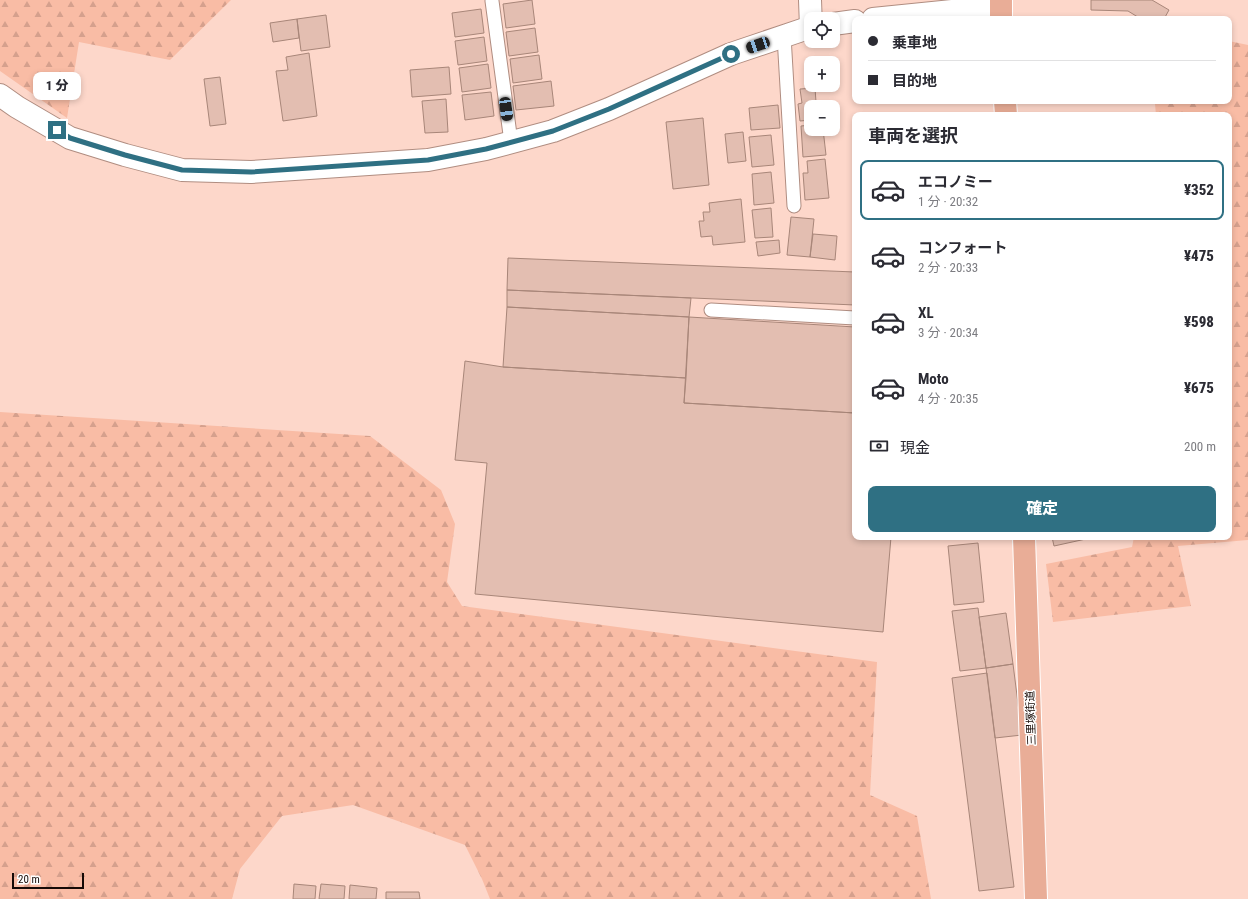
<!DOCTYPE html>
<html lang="ja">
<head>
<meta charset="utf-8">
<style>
	body { margin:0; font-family:"Roboto Condensed","Noto Sans JP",sans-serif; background:#f2f2f3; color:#2b2b33; height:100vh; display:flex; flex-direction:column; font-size:15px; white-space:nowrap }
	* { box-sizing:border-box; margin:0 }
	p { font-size:13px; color:#7c7c81 }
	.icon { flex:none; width:22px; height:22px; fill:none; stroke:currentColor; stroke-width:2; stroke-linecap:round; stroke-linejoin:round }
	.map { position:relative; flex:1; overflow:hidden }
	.drawer { position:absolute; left:852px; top:112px; width:380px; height:428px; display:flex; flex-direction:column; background:#fff; border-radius:8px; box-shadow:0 2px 6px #0003 }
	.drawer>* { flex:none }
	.top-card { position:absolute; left:852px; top:16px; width:380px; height:88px; border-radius:8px; box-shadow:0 2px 6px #0003; display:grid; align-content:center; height:88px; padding:0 16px; background:#fff }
	.controls { position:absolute; left:804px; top:12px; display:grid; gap:8px }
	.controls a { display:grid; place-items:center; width:36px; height:36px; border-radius:8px; background:#fff; box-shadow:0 2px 6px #0003; font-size:20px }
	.scale { position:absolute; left:12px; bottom:10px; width:72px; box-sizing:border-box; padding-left:4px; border:2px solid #160a06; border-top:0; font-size:11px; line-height:14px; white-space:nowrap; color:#160a06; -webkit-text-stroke:3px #fff; paint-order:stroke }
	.end { position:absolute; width:18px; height:18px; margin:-9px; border:5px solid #2f7083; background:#fff; box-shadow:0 0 0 2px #fff }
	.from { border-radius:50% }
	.bubble { position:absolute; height:28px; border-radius:8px; background:#fff; box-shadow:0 2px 6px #0003; font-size:13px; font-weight:800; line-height:28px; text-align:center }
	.car { position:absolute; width:12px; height:24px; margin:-12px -6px; border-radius:5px; box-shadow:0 0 3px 1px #0007; background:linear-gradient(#222 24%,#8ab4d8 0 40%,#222 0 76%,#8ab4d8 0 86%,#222 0) }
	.top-card b { display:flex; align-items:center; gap:14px; height:38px; font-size:15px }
	.top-card b+b { border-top:1px solid #e1e1e2 }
	.top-card i { width:10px; height:10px; background:#2b2b33 }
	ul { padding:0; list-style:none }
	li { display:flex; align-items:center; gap:12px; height:60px; margin:0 8px 6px; padding:0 8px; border:2px solid transparent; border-radius:8px }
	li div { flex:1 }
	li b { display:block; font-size:15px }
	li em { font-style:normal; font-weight:800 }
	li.on { border-color:#2f7083 }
	li>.icon { width:36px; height:36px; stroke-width:1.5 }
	h2 { padding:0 16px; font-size:18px; line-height:48px }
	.pay { display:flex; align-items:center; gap:10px; height:44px; padding:0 16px; font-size:15px }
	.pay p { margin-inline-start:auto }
	.button { display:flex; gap:8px; margin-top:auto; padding:8px 16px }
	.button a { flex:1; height:46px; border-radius:8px; background:#2f7083; color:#fff; font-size:16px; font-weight:800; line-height:46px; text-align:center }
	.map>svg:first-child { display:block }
</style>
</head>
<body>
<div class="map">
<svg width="1248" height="899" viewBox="0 0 1248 899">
	<defs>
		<pattern id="forest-firs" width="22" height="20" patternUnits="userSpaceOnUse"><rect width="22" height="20" fill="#f9bca5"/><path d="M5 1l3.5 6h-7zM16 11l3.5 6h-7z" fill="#d5a08d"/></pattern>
	</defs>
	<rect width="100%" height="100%" fill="#fdd7ca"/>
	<path fill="url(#forest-firs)" d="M0,0h231l-61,60 -91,-18 -12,76 -67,-47z
		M1229,41l19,4v495l-70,6 13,60 -138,16 -7,-58 86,-17 2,-10h95v-422h-73l-1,-11 2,-3h72z
		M0,412l370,24 71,54 14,34 -8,58 15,24 415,56 -7,133 47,21 14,83h-441l-8,-20 -17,-34 -112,-40 -71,11 -42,53 -8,30h-232z"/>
	<path fill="#e3beb1" stroke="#a88679" d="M532,0l3,24 -29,4 -3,-24z
		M1091,0h61l17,10 -5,9h-23l-13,-8 -37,-1z
		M481,9l3,24 -29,4 -3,-24z
		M326,15l4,32 -29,4 -4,-32z
		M297,19l2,19 -26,4 -3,-19z
		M535,28l3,24 -29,4 -3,-24z
		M484,37l3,24 -29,4 -3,-24z
		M309,53l8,63 -34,5 -7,-50 12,-1 -2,-13z
		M539,55l3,24 -29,4 -3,-24z
		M488,64l3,24 -29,4 -3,-24z
		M449,67l2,27 -39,3 -2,-27z
		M220,77l6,47 -16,2 -6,-47z
		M551,81l3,25 -38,4 -3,-24z
		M815,88l1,14h4l1,5h-10v13l-11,1 -2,-17 4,-1 -2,-14z
		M491,92l3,24 -29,4 -3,-25z
		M446,99l2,33 -23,1 -3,-32z
		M778,105l2,23 -29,2 -2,-22z
		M703,118l6,67 -36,4 -7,-67z
		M811,125v4h12l3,26 -23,2 -2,-31z
		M743,132l3,29 -18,2 -3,-29z
		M771,135l3,30 -22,2 -3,-30z
		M825,159l4,39 -24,2 -2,-27h5l-1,-12z
		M771,172l3,31 -20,2 -2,-31z
		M741,199l4,43 -32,3 -1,-9 -11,1 -2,-16h5l-1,-9h7l-1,-9z
		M771,208l2,29 -18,1 -3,-28z
		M791,217l23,2 -4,38 -23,-2z
		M813,234l24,2 -2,24 -25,-3z
		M779,240l1,13 -22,3 -2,-14z
		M508,258l347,14v33l-348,-15z
		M507,290l184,8 -2,19 -182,-10z
		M507,307l182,10 -3,61 -183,-11z
		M689,317l166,10v86l-171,-10z
		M465,361l38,6 183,11 -2,25 171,10v124h36l-8,95 -408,-38 12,-131 -32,-3z
		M1052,537h43l-41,9z
		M978,543l6,59 -30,3 -6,-59z
		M978,608l8,60 -26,3 -8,-60z
		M1006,613l7,51 -27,4 -7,-51z
		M1013,664l9,71 -27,3 -9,-70z
		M987,673l27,214 -35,4 -27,-213z
		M294,884l22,2 -1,13h-22z
		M321,884l24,2 -1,13h-25z
		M350,885l27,3 -1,11h-27z
		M386,892h33l1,7h-34z"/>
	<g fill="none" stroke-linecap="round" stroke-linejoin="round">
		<defs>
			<path id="service" d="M492,1l19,141
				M784,36l10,170
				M711,310l144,8"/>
			<path id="minor" d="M810,0l1,27"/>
			<path id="tertiary" d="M873,19l128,-13
				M833,24l22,-3
				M0,95l17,12 53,31 55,17 57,15 69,2 177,-12 58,-11 67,-18 56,-22 122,-55 80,-27"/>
			<path id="primary" d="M1001,0v19
				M1005,101l1,14
				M1024,537l12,362"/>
		</defs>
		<use href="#service" stroke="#b08d81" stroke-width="15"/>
		<use href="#minor" stroke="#b08d81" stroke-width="24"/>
		<use href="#tertiary" stroke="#b08d81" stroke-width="24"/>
		<use href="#primary" stroke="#fff" stroke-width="24"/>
		<use href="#service" stroke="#fff" stroke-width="13"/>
		<use href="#minor" stroke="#fff" stroke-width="22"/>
		<use href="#tertiary" stroke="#fff" stroke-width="22"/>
		<use href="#primary" stroke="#e9ad97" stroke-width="22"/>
	</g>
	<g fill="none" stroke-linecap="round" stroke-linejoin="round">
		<path stroke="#2f7083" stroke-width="5" d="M57,130l13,8 55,17 57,15 69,2 177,-12 58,-11 67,-18 56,-22 122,-55"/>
	</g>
	<g text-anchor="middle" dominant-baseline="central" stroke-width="3" stroke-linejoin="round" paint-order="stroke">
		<g font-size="11" fill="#160a06" stroke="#fff">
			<text transform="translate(1031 718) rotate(-92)">三里塚街道</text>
		</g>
	</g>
</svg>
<div class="controls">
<a><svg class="icon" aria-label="locate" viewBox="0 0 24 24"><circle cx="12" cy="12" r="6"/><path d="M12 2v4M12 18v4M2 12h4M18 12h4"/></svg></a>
<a>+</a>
<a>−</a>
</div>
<div class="scale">20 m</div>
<i class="end from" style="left:731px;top:54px"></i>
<i class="end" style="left:57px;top:130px"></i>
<div class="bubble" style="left:33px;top:72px;width:48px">1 分</div>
<i class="car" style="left:758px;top:45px;rotate:251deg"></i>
<i class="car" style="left:506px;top:109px;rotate:172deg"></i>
<div class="top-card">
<b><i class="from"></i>乗車地</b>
<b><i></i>目的地</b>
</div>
<section class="drawer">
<h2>車両を選択</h2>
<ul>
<li class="on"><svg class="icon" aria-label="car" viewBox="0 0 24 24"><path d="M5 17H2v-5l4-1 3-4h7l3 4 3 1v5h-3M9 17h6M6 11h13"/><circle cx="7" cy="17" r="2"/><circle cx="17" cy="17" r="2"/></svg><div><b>エコノミー</b><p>1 分 · 20:32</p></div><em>¥352</em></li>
<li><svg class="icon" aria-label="car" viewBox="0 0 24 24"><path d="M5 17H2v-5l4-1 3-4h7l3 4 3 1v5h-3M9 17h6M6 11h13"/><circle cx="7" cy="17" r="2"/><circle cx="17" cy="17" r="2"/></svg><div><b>コンフォート</b><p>2 分 · 20:33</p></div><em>¥475</em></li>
<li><svg class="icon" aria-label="car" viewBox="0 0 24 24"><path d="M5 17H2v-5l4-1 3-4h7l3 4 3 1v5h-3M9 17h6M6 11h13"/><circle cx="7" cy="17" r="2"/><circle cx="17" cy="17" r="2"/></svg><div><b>XL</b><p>3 分 · 20:34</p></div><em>¥598</em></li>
<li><svg class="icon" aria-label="car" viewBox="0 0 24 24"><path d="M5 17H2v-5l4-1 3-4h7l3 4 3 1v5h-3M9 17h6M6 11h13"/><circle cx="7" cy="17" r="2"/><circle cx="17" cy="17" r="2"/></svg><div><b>Moto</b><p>4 分 · 20:35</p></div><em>¥675</em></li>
</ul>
<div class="pay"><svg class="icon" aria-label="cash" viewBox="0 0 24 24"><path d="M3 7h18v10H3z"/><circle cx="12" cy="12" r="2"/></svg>現金<p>200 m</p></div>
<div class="button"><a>確定</a></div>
</section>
</div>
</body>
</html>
